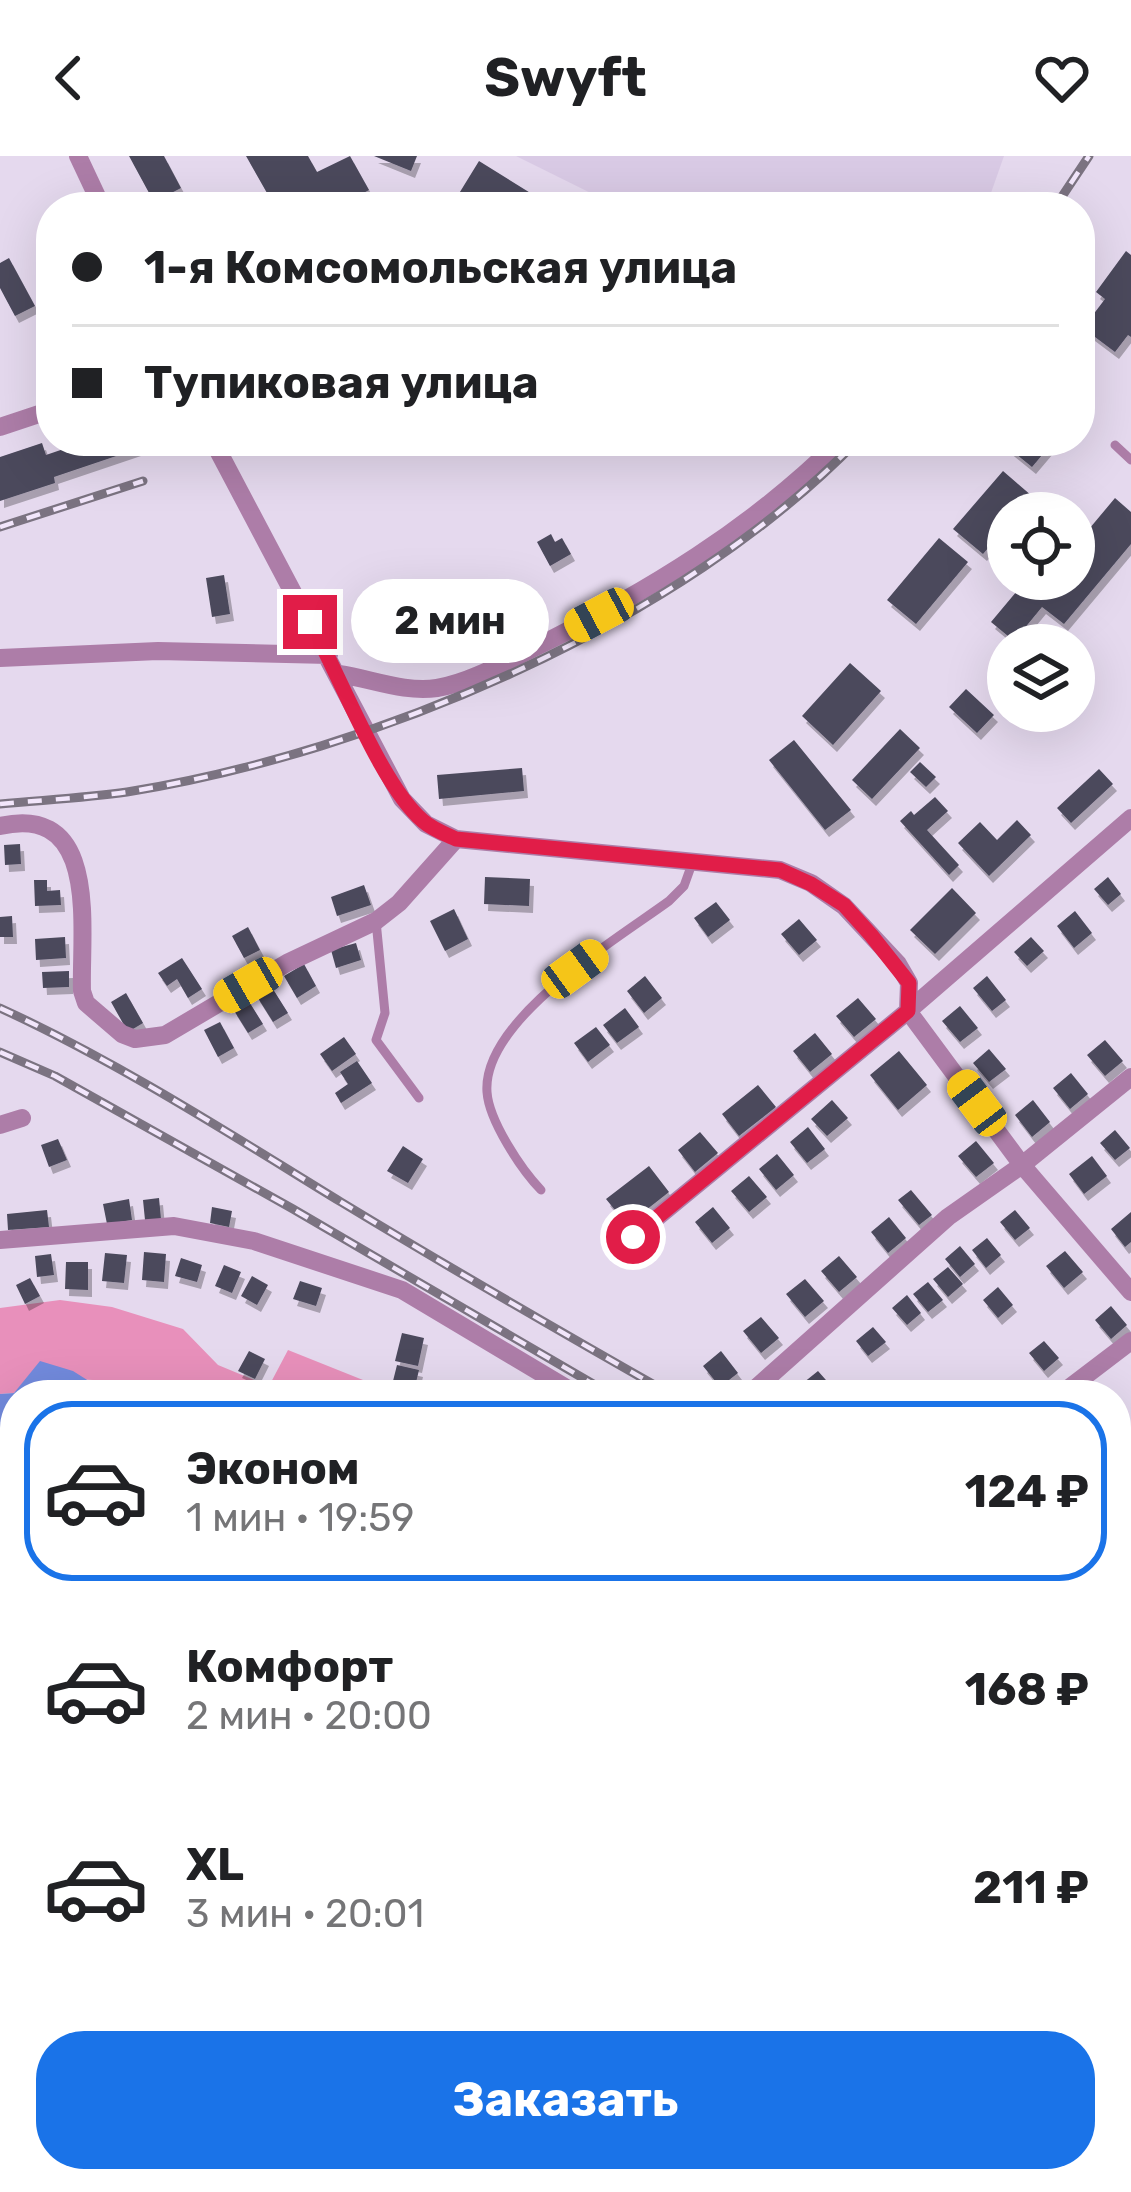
<!DOCTYPE html>
<html lang="ru">
<head>
<meta charset="utf-8">
<style>
	body { margin:0; font-family:Rubik,sans-serif; background:#f2f2f2; color:#202124; height:100vh; display:flex; flex-direction:column; font-size:45px; white-space:nowrap }
	* { box-sizing:border-box; margin:0 }
	p { font-size:39px; color:#757577 }
	.icon { flex:none; width:66px; height:66px; fill:none; stroke:currentColor; stroke-width:2; stroke-linecap:round; stroke-linejoin:round }
	.map { position:relative; flex:1; overflow:hidden }
	.drawer { position:absolute; left:0px; top:1224px; width:1131px; height:813px; display:flex; flex-direction:column; background:#fff; border-radius:48px 48px 0 0; box-shadow:0 12px 48px #0002 }
	.drawer>* { flex:none }
	.guide { position:absolute; left:36px; top:36px; width:1059px; height:264px; border-radius:48px; box-shadow:0 12px 48px #0002; display:grid; align-content:center; height:264px; padding:0 36px; background:#fff }
	.buttons { position:absolute; left:987px; top:336px; display:grid; gap:24px }
	.buttons a { display:grid; place-items:center; width:108px; height:108px; border-radius:50%; background:#fff; box-shadow:0 12px 48px #0002; font-size:60px }
	.end { position:absolute; width:54px; height:54px; margin:-27px; border:15px solid #e11d48; background:#fff; box-shadow:0 0 0 6px #fff }
	.from { border-radius:50% }
	.bubble { position:absolute; height:84px; border-radius:42px; background:#fff; box-shadow:0 12px 48px #0002; font-size:39px; font-weight:700; line-height:84px; text-align:center }
	.car { position:absolute; width:36px; height:72px; margin:-36px -18px; border-radius:15px; box-shadow:0 0 9px 3px #0007; background:linear-gradient(#f5c518 24%,#345 0 40%,#f5c518 0 76%,#345 0 86%,#f5c518 0) }
	.guide b { display:flex; align-items:center; gap:42px; height:114px; font-size:45px }
	.guide b+b { border-top:3px solid #e0e0e0 }
	.guide i { width:30px; height:30px; background:#202124 }
	ul { padding:21px 0 0; list-style:none }
	li { display:flex; align-items:center; gap:36px; height:180px; margin:0 24px 18px; padding:0 12px; border:6px solid transparent; border-radius:48px }
	li div { flex:1 }
	li b { display:block; font-size:45px }
	li em { font-style:normal; font-weight:700 }
	li.current { border-color:#1a73e8 }
	li>.icon { width:108px; height:108px; stroke-width:1.5 }
	.cta { display:flex; gap:24px; margin-top:auto; padding:24px 36px }
	.cta a { flex:1; height:138px; border-radius:48px; background:#1a73e8; color:#fff; font-size:48px; font-weight:700; line-height:138px; text-align:center }
	header { display:flex; justify-content:space-between; align-items:center; height:156px; padding:0 36px; background:#fff; font-size:54px; font-weight:700 }
	.map>svg:first-child { display:block }
</style>
</head>
<body>
<header><svg class="icon" aria-label="back" viewBox="0 0 24 24"><path d="M15 5l-7 7 7 7"/></svg>Swyft<svg class="icon" aria-label="heart" viewBox="0 0 24 24"><path d="M12 20l-8-8c-3-5 5-10 8-4 3-6 11-1 8 4z"/></svg></header>
<div class="map">
<svg width="1131" height="2036" viewBox="0 0 1131 2036">
	<defs>
		<filter id="shadow"><feDropShadow dx="4" dy="7" stdDeviation="0" flood-color="#0004"/></filter>
	</defs>
	<rect width="100%" height="100%" fill="#e5d9ee"/>
	<path fill="#d9cae5" d="M516,0h488l-18,51h-367z"/>
	<path fill="#e890bb" d="M60,1144l52,7 71,22 35,36 51,21 19,-36 95,38 -4,7h-268l-18,-15 -62,-3 -17,16 -14,1v-86z
		M15,1393v180l-15,-18v-146z
		M15,1766v256h519l48,6 10,8h-592v-269z
		M694,2022h119l3,14h-122z"/>
	<path fill="#728add" d="M40,1205l33,10 38,24h-96v82l-15,9v-92l14,-1z
		M0,1555l15,18v193l-15,1v-47l5,2 8,-8 -5,-11 -8,-1z
		M534,2022h160v14h-102l-10,-8z"/>
	<path fill="#4b495c" filter="url(#shadow)" d="M129,0h35l17,32 -27,14z
		M246,0h62l9,16 33,-16 19,34 -31,17h-63z
		M374,0h43l-6,15z
		M479,5l74,46h-86l-12,-7z
		M1126,95l5,4v82l-3,-2 -13,17 -32,-24 22,-29 -9,-7z
		M9,102l26,48 -20,10 -15,-28v-25z
		M87,285h48l2,8 -83,28 1,6 -55,18v-44l42,-14 4,12z
		M1000,285h54l-22,26z
		M1003,315l29,25 -14,17h-10v12l-25,29 -30,-25z
		M1115,342l16,14v32l-67,80 -22,-17 -28,34 -23,-19 36,-43h47v-32z
		M551,378l4,8 7,-4 9,16 -21,12 -13,-24z
		M939,382l29,24 -52,62 -29,-24z
		M224,419l6,39 -18,3 -6,-39z
		M427,435l14,25 -8,5 -6,-11 -5,3 -7,-15z
		M407,458l19,31 -16,10 -18,-31z
		M850,507l31,28 -48,54 -31,-29z
		M966,533l28,26 -17,18 -28,-26z
		M900,573l20,19 -48,51 -20,-19z
		M794,584l57,70 -26,20 -56,-70z
		M920,606l16,15 -10,10 -16,-15z
		M522,612l2,23 -85,8 -2,-24z
		M1099,613l14,15 -42,39 -14,-15z
		M935,641l13,14 -21,19 32,35 -10,10 -49,-54 11,-10 3,4z
		M1017,664l14,15 -42,41 -31,-33 22,-21 17,18z
		M20,688l1,20 -16,1 -1,-20z
		M485,721l45,2 -1,27 -45,-2z
		M1108,721l13,17 -13,11 -14,-16z
		M34,724h13v11l13,-1 1,15 -26,1z
		M364,729l7,20 -34,11 -6,-19z
		M952,732l24,25 -41,41 -25,-24z
		M716,746l14,18 -22,17 -14,-19z
		M454,753l14,30 -23,12 -15,-30z
		M1075,755l17,22 -18,15 -17,-22z
		M12,760l1,21h-13v-20z
		M799,763l18,21 -18,15 -18,-21z
		M248,771l12,23 -16,8 -12,-22z
		M65,781l1,21 -30,2 -1,-21z
		M1031,781l13,14 -17,15 -13,-14z
		M356,787l5,17 -25,8 -5,-18z
		M182,802l20,31 -14,9 -11,-19 -10,7 -9,-13z
		M304,808l12,22 -19,12 -13,-22z
		M69,815v16l-26,1 -1,-16z
		M645,820l17,22 -18,15 -17,-22z
		M987,820l19,24 -14,11 -19,-23z
		M271,830l17,27 -15,9 -17,-27z
		M126,837l17,30 -15,9 -17,-30z
		M858,842l18,21 -22,18 -18,-21z
		M248,844l15,24 -15,9 -15,-24z
		M960,850l18,22 -18,14 -18,-21z
		M625,852l14,19 -22,16 -14,-18z
		M220,866l14,26 -16,9 -14,-27z
		M596,871l14,18 -22,17 -14,-19z
		M815,877l17,21 -22,18 -17,-21z
		M344,881l12,17 -24,17 -12,-17z
		M1105,884l18,21 -18,15 -18,-21z
		M989,893l17,20 -17,13 -16,-19z
		M899,895l28,34 -29,25 -28,-35z
		M357,905l15,22 -31,20 -6,-10 13,-9 -8,-12z
		M1071,917l17,21 -18,15 -17,-21z
		M758,929l18,22 -37,29 -17,-22z
		M832,944l16,18 -21,18 -16,-17z
		M1033,944l17,22 -18,15 -17,-22z
		M808,971l17,22 -18,14 -17,-21z
		M1115,974l15,18 -15,12 -15,-17z
		M700,976l18,21 -23,19 -17,-22z
		M58,983l9,21 -18,7 -8,-22z
		M976,985l18,22 -18,14 -18,-21z
		M403,990l20,13 -15,24 -21,-12z
		M777,998l17,21 -18,15 -17,-21z
		M1092,1000l15,20 -23,18 -15,-20z
		M649,1010l20,26 -42,33 -21,-26z
		M749,1020l18,21 -18,15 -18,-21z
		M911,1034l21,25 -13,10 -21,-25z
		M159,1042l2,21 -16,1 -2,-20z
		M129,1043l3,21 -25,4 -4,-20z
		M212,1051l20,4 -3,16 -19,-4z
		M713,1051l17,21 -18,15 -17,-21z
		M47,1054l2,17 -41,3 -1,-16z
		M1015,1054l15,18 -15,12 -15,-18z
		M1131,1056v30l-6,5 -14,-18z
		M889,1061l17,21 -18,15 -17,-21z
		M987,1082l14,17 -15,13 -14,-18z
		M960,1090l15,18 -15,13 -15,-18z
		M1065,1095l18,21 -19,16 -18,-22z
		M144,1096l22,2 -2,28 -22,-2z
		M105,1097l22,2 -3,28 -22,-2z
		M51,1098l3,21 -17,2 -2,-21z
		M839,1100l18,21 -18,15 -18,-21z
		M181,1102l21,7 -5,17 -22,-6z
		M66,1106h22v28l-23,-1z
		M224,1109l17,7 -9,21 -17,-7z
		M948,1111l15,17 -15,13 -15,-18z
		M252,1120l16,9 -11,20 -16,-9z
		M30,1122l10,18 -15,8 -9,-19z
		M805,1123l19,22 -19,16 -19,-23z
		M300,1125l22,7 -6,18 -23,-7z
		M928,1126l15,18 -15,12 -15,-18z
		M998,1131l15,18 -15,13 -15,-18z
		M907,1139l14,18 -14,12 -15,-17z
		M1111,1150l16,19 -16,14 -16,-19z
		M761,1161l18,21 -18,15 -18,-22z
		M873,1171l13,15 -18,14 -12,-15z
		M402,1177l22,5 -6,28 -23,-5z
		M1044,1185l15,17 -15,13 -15,-18z
		M249,1195l16,8 -10,20 -17,-8z
		M721,1195l17,22 -18,14 -17,-21z
		M397,1209l22,5 -6,25 -23,-2z
		M818,1215l15,17 -9,7h-11l-10,-12z
		M1124,1428l7,7v13l-10,10 -5,-6v-17z
		M1126,1813l5,6v30l-8,6 -7,-9v-25z"/>
	<g fill="none" stroke-linecap="round" stroke-linejoin="round">
		<path stroke="#ad7da8" stroke-width="9" d="M414,51h7
			M1115,289l16,15
			M376,765l9,92 -9,27 43,58
			M541,1034c-20,-21 -52,-69 -54,-98 -5,-72 130,-153 182,-191l15,-15 9,-25
			M1116,1465l15,-2"/>
		<path stroke="#ad7da8" stroke-width="18" d="M78,0l24,51
			M0,271l51,-17
			M213,285l189,358 24,25 30,15 324,31 31,13 33,23 54,58 11,19 -1,28 114,154 109,127
			M0,502l158,-7 171,4
			M339,518c33,5 66,19 98,14 35,-6 70,-27 101,-42 111,-55 213,-117 302,-205
			M0,670c101,-23 80,104 82,165l4,12 36,31 13,5 30,-4 122,-72 89,-42 23,-18 57,-64
			M0,969l22,-7
			M633,1081l275,-226 223,-193
			M0,1084l174,-14 80,15 148,49 176,105
			M756,1232l192,-171 74,-52 109,-88
			M1060,1239l71,-54
			M1116,1540l15,8
			M1116,1750l15,7
			M913,2022l12,14
			M1108,2036l23,-18"/>
		<defs>
			<path id="rail" d="M1055,51l34,-51
				M0,371l143,-46
				M0,648c42,-4 85,-6 127,-12 249,-40 554,-169 730,-351
				M0,852c118,54 230,126 341,194 109,66 220,130 331,193
				M0,896l55,24 238,133 319,186
				M1116,1496l15,9
				M1116,1525l15,9"/>
		</defs>
		<use href="#rail" stroke="#7b7381" stroke-width="9"/>
		<use href="#rail" stroke="#f2e6fb" stroke-width="4.5" stroke-dasharray="14" stroke-linecap="butt"/>
	</g>
	<g fill="none" stroke-linecap="round" stroke-linejoin="round">
		<path stroke="#e11d48" stroke-width="15" d="M310,466c30,53 70,162 113,199 9,8 22,13 33,18l324,31 31,14 33,21 27,30 38,48 -1,28 -275,226"/>
	</g>
</svg>
<div class="buttons">
<a><svg class="icon" aria-label="locate" viewBox="0 0 24 24"><circle cx="12" cy="12" r="6"/><path d="M12 2v4M12 18v4M2 12h4M18 12h4"/></svg></a>
<a><svg class="icon" aria-label="layers" viewBox="0 0 24 24"><path d="M12 4l9 5-9 5-9-5zM3 14l9 5 9-5"/></svg></a>
</div>
<i class="end from" style="left:633px;top:1081px"></i>
<i class="end" style="left:310px;top:466px"></i>
<div class="bubble" style="left:351px;top:423px;width:198px">2 мин</div>
<i class="car" style="left:599px;top:459px;rotate:242deg"></i>
<i class="car" style="left:575px;top:813px;rotate:54deg"></i>
<i class="car" style="left:248px;top:829px;rotate:240deg"></i>
<i class="car" style="left:977px;top:947px;rotate:323deg"></i>
<div class="guide">
<b><i class="from"></i>1-я Комсомольская улица</b>
<b><i></i>Тупиковая улица</b>
</div>
<section class="drawer">
<ul>
<li class="current"><svg class="icon" aria-label="car" viewBox="0 0 24 24"><path d="M5 17H2v-5l4-1 3-4h7l3 4 3 1v5h-3M9 17h6M6 11h13"/><circle cx="7" cy="17" r="2"/><circle cx="17" cy="17" r="2"/></svg><div><b>Эконом</b><p>1 мин · 19:59</p></div><em>124 ₽</em></li>
<li><svg class="icon" aria-label="car" viewBox="0 0 24 24"><path d="M5 17H2v-5l4-1 3-4h7l3 4 3 1v5h-3M9 17h6M6 11h13"/><circle cx="7" cy="17" r="2"/><circle cx="17" cy="17" r="2"/></svg><div><b>Комфорт</b><p>2 мин · 20:00</p></div><em>168 ₽</em></li>
<li><svg class="icon" aria-label="car" viewBox="0 0 24 24"><path d="M5 17H2v-5l4-1 3-4h7l3 4 3 1v5h-3M9 17h6M6 11h13"/><circle cx="7" cy="17" r="2"/><circle cx="17" cy="17" r="2"/></svg><div><b>XL</b><p>3 мин · 20:01</p></div><em>211 ₽</em></li>
</ul>
<div class="cta"><a>Заказать</a></div>
</section>
</div>
</body>
</html>
